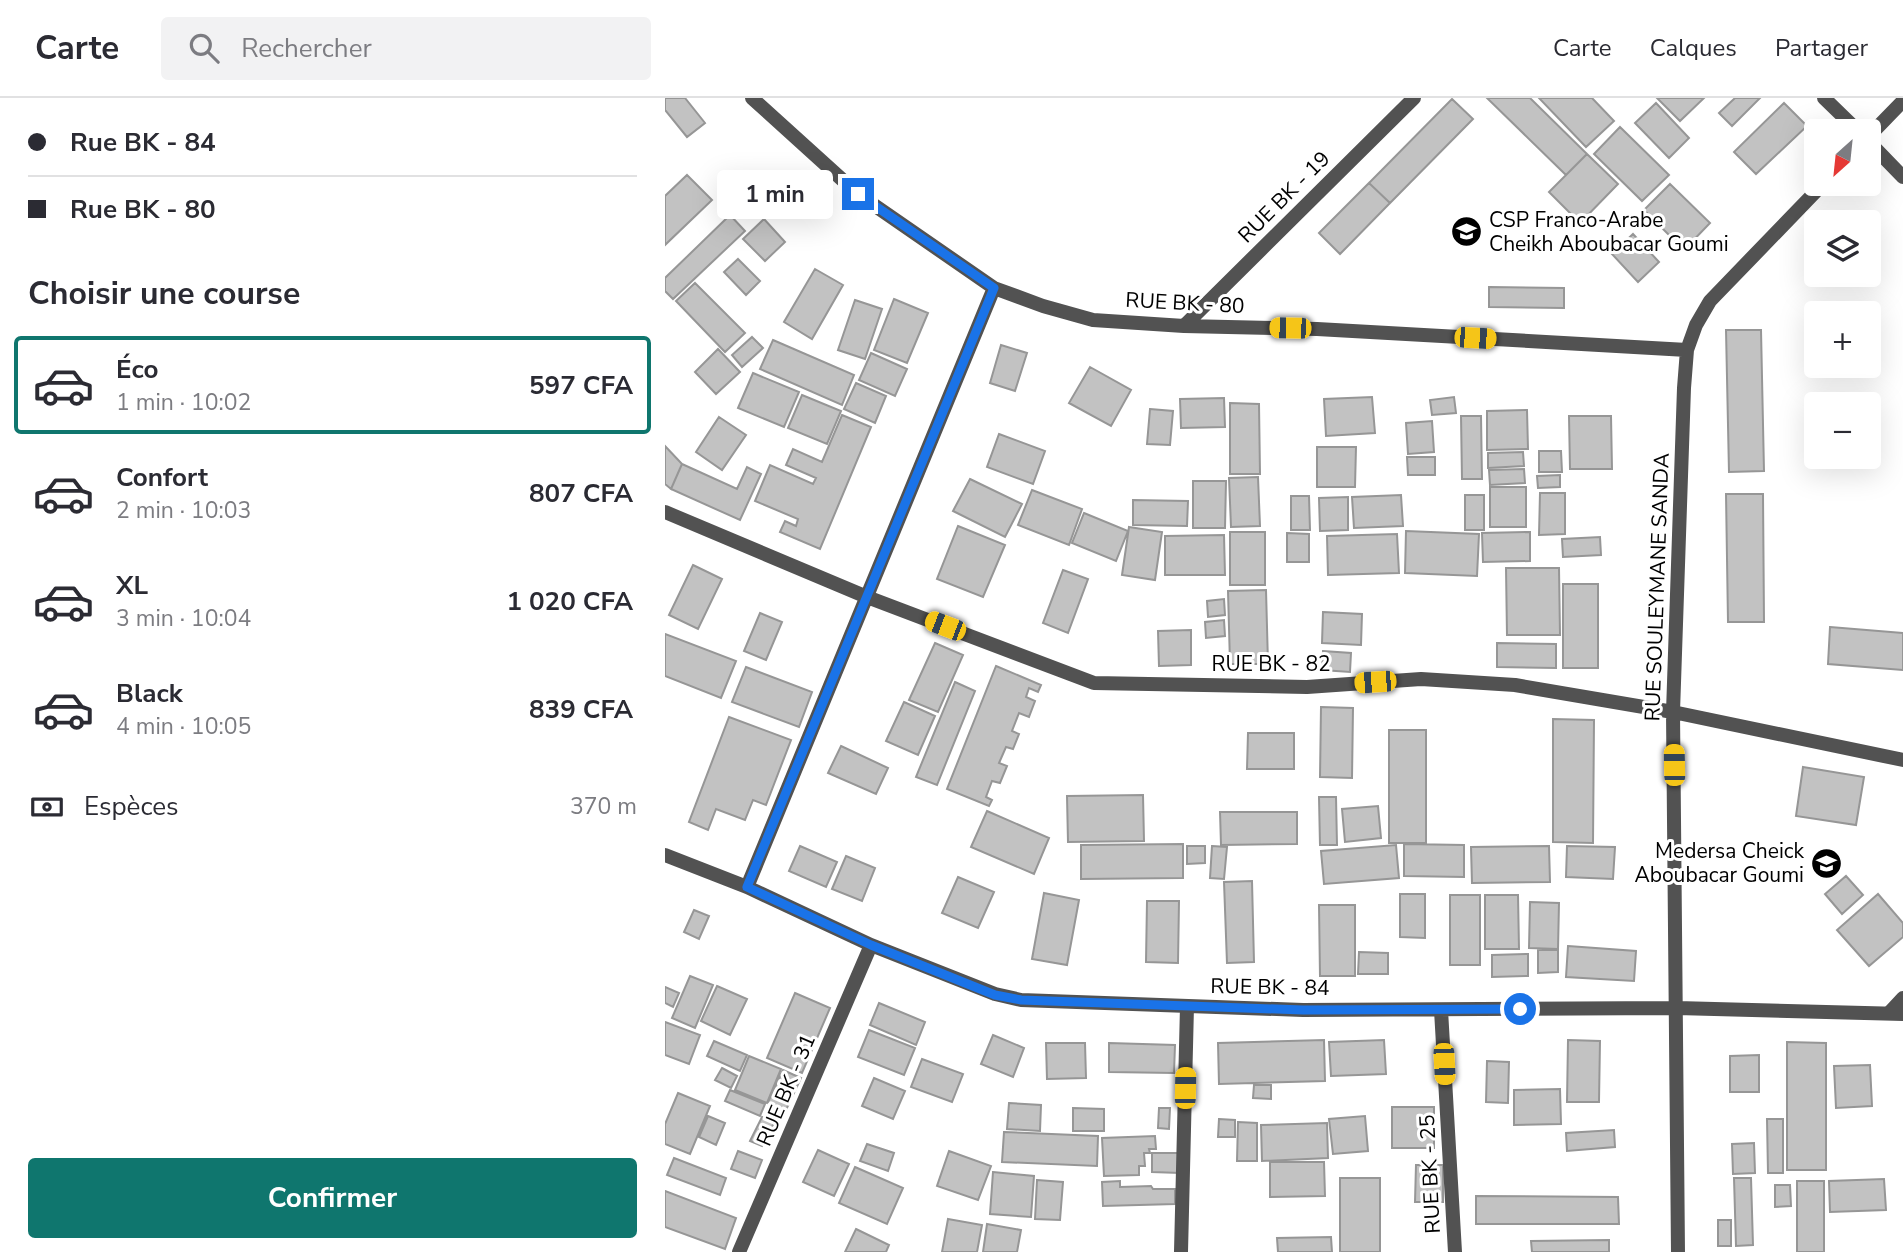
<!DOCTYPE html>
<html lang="fr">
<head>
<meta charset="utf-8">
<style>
	body { margin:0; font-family:"Nunito Sans",sans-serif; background:#f2f2f3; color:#2b2b33; height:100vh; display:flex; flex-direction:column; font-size:26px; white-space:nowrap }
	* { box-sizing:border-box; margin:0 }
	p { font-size:23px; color:#7c7c81 }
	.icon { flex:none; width:38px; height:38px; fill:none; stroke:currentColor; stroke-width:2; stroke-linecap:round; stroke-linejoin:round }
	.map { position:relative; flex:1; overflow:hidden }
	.side { display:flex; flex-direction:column; background:#fff; width:665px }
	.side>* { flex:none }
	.top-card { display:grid; align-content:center; height:154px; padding:0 28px; background:#fff }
	.needle { width:46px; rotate:207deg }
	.fabs { position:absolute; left:1139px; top:21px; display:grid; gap:14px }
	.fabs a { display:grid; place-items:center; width:77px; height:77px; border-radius:7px; background:#fff; box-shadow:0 7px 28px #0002; font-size:35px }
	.end { position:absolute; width:32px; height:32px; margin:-16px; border:9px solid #1a73e8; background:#fff; box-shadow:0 0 0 4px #fff }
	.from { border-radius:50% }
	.bubble { position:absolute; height:49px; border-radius:7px; background:#fff; box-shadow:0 7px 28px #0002; font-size:23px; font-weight:700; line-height:49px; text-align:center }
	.car { position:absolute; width:21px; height:42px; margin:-21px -10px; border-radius:9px; box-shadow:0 0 5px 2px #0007; background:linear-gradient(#f5c518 24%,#345 0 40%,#f5c518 0 76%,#345 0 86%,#f5c518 0) }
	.top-card b { display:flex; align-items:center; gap:24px; height:66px; font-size:26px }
	.top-card b+b { border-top:2px solid #e1e1e2 }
	.top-card i { width:18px; height:18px; background:#2b2b33 }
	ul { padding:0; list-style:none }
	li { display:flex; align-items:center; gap:21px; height:98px; margin:0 14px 10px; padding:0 14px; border:4px solid transparent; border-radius:7px }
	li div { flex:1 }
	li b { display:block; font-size:26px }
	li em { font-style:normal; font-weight:700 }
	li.on { border-color:#0f766e }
	li>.icon { width:63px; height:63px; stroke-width:1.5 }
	h2 { padding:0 28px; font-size:32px; line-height:84px }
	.pay { display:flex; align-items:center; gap:18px; height:77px; padding:0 28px; font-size:26px }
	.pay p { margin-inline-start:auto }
	.primary-button { display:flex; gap:14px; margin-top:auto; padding:14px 28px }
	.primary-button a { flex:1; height:80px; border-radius:7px; background:#0f766e; color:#fff; font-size:28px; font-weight:700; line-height:80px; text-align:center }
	header { display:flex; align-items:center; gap:42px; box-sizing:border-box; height:98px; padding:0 35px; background:#fff; border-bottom:2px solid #e1e1e2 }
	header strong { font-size:33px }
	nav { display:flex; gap:38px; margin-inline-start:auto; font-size:24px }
	.search { width:490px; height:63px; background:#f2f2f3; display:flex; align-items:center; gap:18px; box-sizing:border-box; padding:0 24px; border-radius:7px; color:#7c7c81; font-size:26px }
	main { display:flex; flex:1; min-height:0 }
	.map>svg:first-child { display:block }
</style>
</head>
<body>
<header>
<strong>Carte</strong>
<div class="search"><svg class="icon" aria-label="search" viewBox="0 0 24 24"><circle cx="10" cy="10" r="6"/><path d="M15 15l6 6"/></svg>Rechercher</div>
<nav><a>Carte</a><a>Calques</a><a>Partager</a></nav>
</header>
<main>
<section class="side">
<div class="top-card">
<b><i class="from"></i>Rue BK - 84</b>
<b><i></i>Rue BK - 80</b>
</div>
<h2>Choisir une course</h2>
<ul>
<li class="on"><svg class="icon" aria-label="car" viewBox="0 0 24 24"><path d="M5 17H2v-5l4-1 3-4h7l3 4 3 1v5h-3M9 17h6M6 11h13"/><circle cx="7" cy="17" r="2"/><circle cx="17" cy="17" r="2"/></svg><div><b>Éco</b><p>1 min · 10:02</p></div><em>597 CFA</em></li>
<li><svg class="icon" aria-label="car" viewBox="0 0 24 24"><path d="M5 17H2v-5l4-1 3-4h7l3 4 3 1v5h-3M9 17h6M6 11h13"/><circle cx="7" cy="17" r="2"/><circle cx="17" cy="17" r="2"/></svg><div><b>Confort</b><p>2 min · 10:03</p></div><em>807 CFA</em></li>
<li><svg class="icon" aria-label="car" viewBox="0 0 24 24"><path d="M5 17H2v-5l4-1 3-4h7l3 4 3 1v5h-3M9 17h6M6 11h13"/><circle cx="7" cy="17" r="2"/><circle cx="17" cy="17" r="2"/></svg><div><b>XL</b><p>3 min · 10:04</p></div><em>1 020 CFA</em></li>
<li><svg class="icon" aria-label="car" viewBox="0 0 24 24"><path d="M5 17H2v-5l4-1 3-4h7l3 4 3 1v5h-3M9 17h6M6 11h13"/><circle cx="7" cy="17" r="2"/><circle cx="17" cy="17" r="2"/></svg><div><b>Black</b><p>4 min · 10:05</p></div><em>839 CFA</em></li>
</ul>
<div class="pay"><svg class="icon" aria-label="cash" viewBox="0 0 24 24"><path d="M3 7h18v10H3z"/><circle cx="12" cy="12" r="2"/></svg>Espèces<p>370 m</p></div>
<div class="primary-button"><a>Confirmer</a></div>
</section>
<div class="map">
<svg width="1238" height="1154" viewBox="0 0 1238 1154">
	<rect width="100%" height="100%" fill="#fff"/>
	<path fill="#c2c2c2" stroke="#969696" stroke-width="2" d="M0,0h20l20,25 -18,14 -22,-27z
		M822,0h43l57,56 -21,21z
		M874,0h53l22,23 -28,26z
		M992,0h47l-24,23z
		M1070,0h25l-28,28 -13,-13z
		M787,1l21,20 -83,84 -21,-20z
		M991,5l33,35 -20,20 -34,-35z
		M1119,5l23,23 -51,48 -22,-22z
		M955,29l49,48 -27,26 -48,-47z
		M922,56l31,30 -38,39 -31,-31z
		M22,77l25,25 -47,45v-49z
		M704,85l21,20 -50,51 -21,-21z
		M1005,86l40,39 -26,27 -40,-40z
		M65,117l15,16 -72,68 -8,-8v-13z
		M99,121l21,23 -20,19 -22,-22z
		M968,136l26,28 -21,20 -26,-28z
		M73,161l22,22 -14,14 -22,-23z
		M150,171l28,16 -31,54 -28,-17z
		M30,185l50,50 -20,19 -49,-51z
		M824,189l75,1v20l-75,-1z
		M229,201l34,14 -21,50 -33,-13z
		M190,202l27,9 -17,50 -27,-9z
		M1061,232h35l3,141 -35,1z
		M87,239l11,11 -21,19 -10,-12z
		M108,242l81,35 -12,30 -82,-36z
		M336,247l26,8 -12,38 -25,-8z
		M53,251l22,23 -24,22 -21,-22z
		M206,255l36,16 -12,27 -36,-16z
		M425,269l41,23 -20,36 -42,-23z
		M88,275l46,19 -15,35 -46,-19z
		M191,285l30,13 -11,27 -31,-14z
		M137,297l39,16 -14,33 -39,-16z
		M707,299l3,36 -49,3 -2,-37z
		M789,299l2,16 -24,2 -2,-15z
		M559,300l1,29 -44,1 -1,-29z
		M565,305l29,1 1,70h-30z
		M485,311l23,2 -3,34 -23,-1z
		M862,312l1,39 -41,1v-39z
		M177,317l29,12 -51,122 -40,-17 5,-11 11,5 2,-7 -43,-18 15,-36 43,19 3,-6 -30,-13 7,-16 29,13z
		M796,318h20l1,63h-20z
		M904,318h42l1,53h-42z
		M54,319l27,18 -24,35 -26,-18z
		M767,323l2,31 -26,2 -2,-31z
		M334,336l46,17 -12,33 -46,-17z
		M0,348l17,18 -11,25 -6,-5z
		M652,349h39l-1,40h-38z
		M874,353h22l1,21h-23z
		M858,354l1,14 -36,2v-15z
		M742,359h28v18h-27z
		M17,366l55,25 10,-22 14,7 -21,46 -69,-31z
		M859,371l1,14 -35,2 -1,-15z
		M895,377v12l-22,1 -1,-12z
		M593,379l2,49 -29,1 -2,-49z
		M305,381l52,25 -17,33 -52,-26z
		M528,383h33l-1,47h-32z
		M825,389h36v40h-36z
		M367,392l50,19 -13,36 -51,-20z
		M875,395h25v41l-26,1z
		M1061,396h37l1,128h-36z
		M736,397l2,31 -49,2 -2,-31z
		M800,397h19v35h-19z
		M626,398h18l1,34h-19z
		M683,399v33l-28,1 -1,-33z
		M468,402l55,1 -1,25 -54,-1z
		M419,415l44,18 -12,30 -44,-18z
		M293,428l47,19 -22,52 -46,-18z
		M464,429l33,5 -7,48 -33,-5z
		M741,433l73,3 -2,42 -72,-3z
		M565,434h35v53h-35z
		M865,434v29l-47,1 -1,-29z
		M622,435l22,1v28h-22z
		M732,436l2,39 -71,2 -1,-39z
		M559,437l1,40h-60v-39z
		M935,439l1,18 -38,2 -1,-18z
		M28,467l29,14 -24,50 -29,-14z
		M841,470h53l1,67h-53z
		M398,472l25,9 -20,54 -25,-10z
		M898,486h35v84h-35z
		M601,492l2,74h-38l-2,-73z
		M559,501l1,16 -17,2 -1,-16z
		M658,514l39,2 -1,31 -39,-2z
		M95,515l22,9 -16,38 -22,-9z
		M559,522l1,16 -19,2 -1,-16z
		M1165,529l73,6v37l-75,-6z
		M526,532v35l-32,1 -1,-35z
		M0,536l71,27 -15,37 -56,-22z
		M270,545l28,12 -25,57 -29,-12z
		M832,545l59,1v24l-59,-1z
		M658,553l28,2 -1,19 -28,-2z
		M331,568l45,19 -3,7 -9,-4 -3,9 9,4 -6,16 -10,-4 -7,18 7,3 -6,15 -7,-2 -7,16 8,3 -7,17 -8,-2 -6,16 6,3 -3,6 -42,-17z
		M81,569l66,25 -13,35 -67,-25z
		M290,584l20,9 -38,94 -21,-8z
		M239,604l31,14 -17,39 -32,-14z
		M656,609l32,1 -1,70 -32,-1z
		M64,619l62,23 -25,65 -13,-5 -8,20 -29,-11 -8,21 -19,-8z
		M888,621l41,1 -1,123 -40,-1z
		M724,632h37v113h-37z
		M583,635h46v36h-47z
		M176,648l47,22 -12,26 -48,-21z
		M1138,669l61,10 -8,48 -60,-9z
		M478,697l1,46 -76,1 -1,-46z
		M654,699h17l1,48h-17z
		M713,708l3,32 -36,4 -3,-33z
		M322,713l62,27 -15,36 -63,-27z
		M555,714h77v32l-76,1z
		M518,746v34l-102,1v-34z
		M739,746l60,1v32l-60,-1z
		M731,747l3,33 -75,6 -3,-33z
		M135,748l37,16 -11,25 -37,-16z
		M522,748h18v17l-18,1z
		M547,748l15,1 -3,32 -14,-1z
		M884,748l1,36 -78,1 -1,-36z
		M902,748l48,1 -2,32 -47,-2z
		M181,758l29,12 -13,33 -30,-12z
		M1181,778l17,19 -21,19 -17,-20z
		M293,779l36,15 -16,36 -36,-15z
		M587,783l2,81 -27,1 -3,-81z
		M379,795l35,7 -12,65 -35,-6z
		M735,796h25v44l-25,-1z
		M1213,796l25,29v14l-34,29 -32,-36z
		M785,797h30v70h-30z
		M820,797h33l1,54h-34z
		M482,803h32l-1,62 -32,-1z
		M865,804l29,1 -1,46 -29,-1z
		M654,807h36v71h-35z
		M29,812l15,6 -10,23 -15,-7z
		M903,848l68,5 -2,30 -68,-4z
		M873,852h20v22l-20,1z
		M694,854l29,1v21h-30z
		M863,856v22l-36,1v-22z
		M25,878l23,9 -18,43 -23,-10z
		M52,888l30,13 -17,36 -29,-14z
		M0,889l14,6 -6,14 -8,-4z
		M130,895l35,15 -28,65 -35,-15z
		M214,905l46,19 -9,23 -46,-20z
		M0,924l35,13 -11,29 -24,-9z
		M204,932l46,18 -11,27 -46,-18z
		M328,937l31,13 -11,29 -32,-13z
		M659,942l1,41 -106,3 -1,-41z
		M719,942l2,34 -55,2 -2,-34z
		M903,942l32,1 -1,61h-32z
		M49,943l33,14 -7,16 -33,-15z
		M1122,944l39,1v127h-39z
		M381,945h39l1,35 -39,1z
		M444,945l66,2 -1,28 -65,-1z
		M1094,957v37h-29v-36z
		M84,958l32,13 -14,34 -32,-13z
		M257,961l41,15 -11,28 -41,-15z
		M822,963l22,1 -1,41 -22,-1z
		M1205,967l2,41 -36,2 -2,-42z
		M57,970l15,8 -6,12 -16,-8z
		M118,972l18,8 -15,32 -18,-8z
		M209,980l31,13 -12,28 -31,-13z
		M589,987h17v14l-18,-1z
		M895,991l1,35 -47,1v-35z
		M65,992l35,14 -5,12 -35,-15z
		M13,995l32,13 -20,48 -25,-10v-20z
		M344,1005l32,2 -1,26 -33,-2z
		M727,1009h42v41h-42z
		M408,1010l31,1v22h-31z
		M494,1010h11l-1,21 -11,-1z
		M43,1018l17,7 -9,22 -17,-8z
		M700,1018l3,35 -35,3 -4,-35z
		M97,1019l12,6 -12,23 -12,-5z
		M554,1021l16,1v17h-17z
		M1102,1021h16v54h-15z
		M573,1024l19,1v38h-20z
		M662,1025l1,35 -66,3 -1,-36z
		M949,1032l1,17 -48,4 -1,-18z
		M339,1034l94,4 -1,30 -95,-4z
		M490,1038l1,13h-7l1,4h-6l1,13h-6v9l-35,1 -2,-38z
		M1089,1045l1,30 -22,1 -1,-30z
		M202,1046l27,9 -6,18 -28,-10z
		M153,1052l31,14 -15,32 -31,-14z
		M73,1053l24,9 -7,18 -24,-9z
		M284,1053l42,15 -13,34 -41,-14z
		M487,1055h29l-1,20 -28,-1z
		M9,1060l52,20 -6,17 -53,-20z
		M605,1064h54l1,34 -55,1z
		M751,1067h27v37h-28z
		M190,1069l48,21 -16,36 -48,-21z
		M328,1074l41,4 -3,41 -41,-3z
		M675,1080h40v74h-40z
		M1069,1080h17l2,67 -17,1z
		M1219,1081l2,31 -56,2 -1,-31z
		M372,1082l26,2 -3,38 -25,-1z
		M455,1083v6l31,-1 2,3h22v15l-72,2 -1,-24z
		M1132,1083h27v71h-27z
		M1110,1087h15l1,21 -16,1z
		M0,1093l71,27 -11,31 -60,-22z
		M811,1098l142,1 1,27h-143z
		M283,1121l34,6 -5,27h-35z
		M1053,1122h13v26h-13z
		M322,1126l34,6 -4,22h-34z
		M191,1131l33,16 -3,7h-41z
		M666,1139l1,15h-54l-1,-14z
		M944,1142v12h-77l-1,-11z"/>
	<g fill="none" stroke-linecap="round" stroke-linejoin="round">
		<path stroke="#525252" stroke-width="14" d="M87,0l106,96 136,94 49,18 50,14 91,6 133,3 370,21
			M1159,0l34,33
			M1204,38l34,-35
			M1204,44l34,35
			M519,228l230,-228
			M0,414l202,85 227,86 213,4 114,-8 94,6 158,27 230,48
			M0,757l82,32 124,58 124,49 26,6 282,10 374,-2 226,6
			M82,789l247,-599
			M776,912l14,242
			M1224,915l14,-15
			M74,1154l132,-307
			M516,1154l6,-246
			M1013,1154l-5,-540 11,-324 3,-38 9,-25 14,-24 113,-117"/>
	</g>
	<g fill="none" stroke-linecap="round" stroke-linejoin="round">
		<path stroke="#1a73e8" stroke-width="9" d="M193,96l136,94 -247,599 124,58 124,50 26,5 282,10 217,-1"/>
	</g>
	<defs>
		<symbol id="school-disc" viewBox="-11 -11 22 22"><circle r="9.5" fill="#000" stroke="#fff"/><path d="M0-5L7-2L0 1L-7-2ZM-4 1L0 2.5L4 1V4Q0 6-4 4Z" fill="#fff"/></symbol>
	</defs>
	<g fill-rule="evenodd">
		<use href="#school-disc" x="784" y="116" width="35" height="35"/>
		<use href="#school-disc" x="1144" y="748" width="35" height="35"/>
	</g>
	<g text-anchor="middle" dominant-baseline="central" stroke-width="6" stroke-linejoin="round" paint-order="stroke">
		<g font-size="21" fill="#000" stroke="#fff">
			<text transform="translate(619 99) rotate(-45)">RUE BK - 19</text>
			<text transform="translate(520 205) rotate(3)">RUE BK - 80</text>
			<text transform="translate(992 489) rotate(-88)">RUE SOULEYMANE SANDA</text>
			<text x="606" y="566">RUE BK - 82</text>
			<text transform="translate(605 889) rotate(1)">RUE BK - 84</text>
			<text transform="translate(121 992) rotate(-67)">RUE BK - 31</text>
			<text transform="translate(765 1076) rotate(-93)">RUE BK - 25</text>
		</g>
		<g font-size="21" fill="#000" stroke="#fff" text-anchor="start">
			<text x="824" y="122">CSP Franco-Arabe<tspan x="824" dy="24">Cheikh Aboubacar Goumi</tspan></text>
			<text x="1139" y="753" text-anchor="end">Medersa Cheick<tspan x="1139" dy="24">Aboubacar Goumi</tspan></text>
		</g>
	</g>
</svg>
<div class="fabs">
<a><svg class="needle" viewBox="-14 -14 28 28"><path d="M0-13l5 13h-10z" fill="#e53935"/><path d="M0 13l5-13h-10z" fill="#7c7c81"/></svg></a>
<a><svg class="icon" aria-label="layers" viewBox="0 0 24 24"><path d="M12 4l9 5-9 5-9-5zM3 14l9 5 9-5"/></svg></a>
<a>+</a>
<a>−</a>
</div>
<i class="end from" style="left:855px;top:911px"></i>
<i class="end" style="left:193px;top:96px"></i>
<div class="bubble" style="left:52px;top:72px;width:116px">1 min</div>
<i class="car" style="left:625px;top:230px;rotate:271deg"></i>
<i class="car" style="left:810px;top:240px;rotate:93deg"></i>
<i class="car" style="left:280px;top:528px;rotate:291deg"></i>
<i class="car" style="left:710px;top:584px;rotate:266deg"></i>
<i class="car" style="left:1009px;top:667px;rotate:359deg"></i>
<i class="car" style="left:779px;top:966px;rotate:177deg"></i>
<i class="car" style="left:520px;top:990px;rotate:1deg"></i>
</div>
</main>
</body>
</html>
